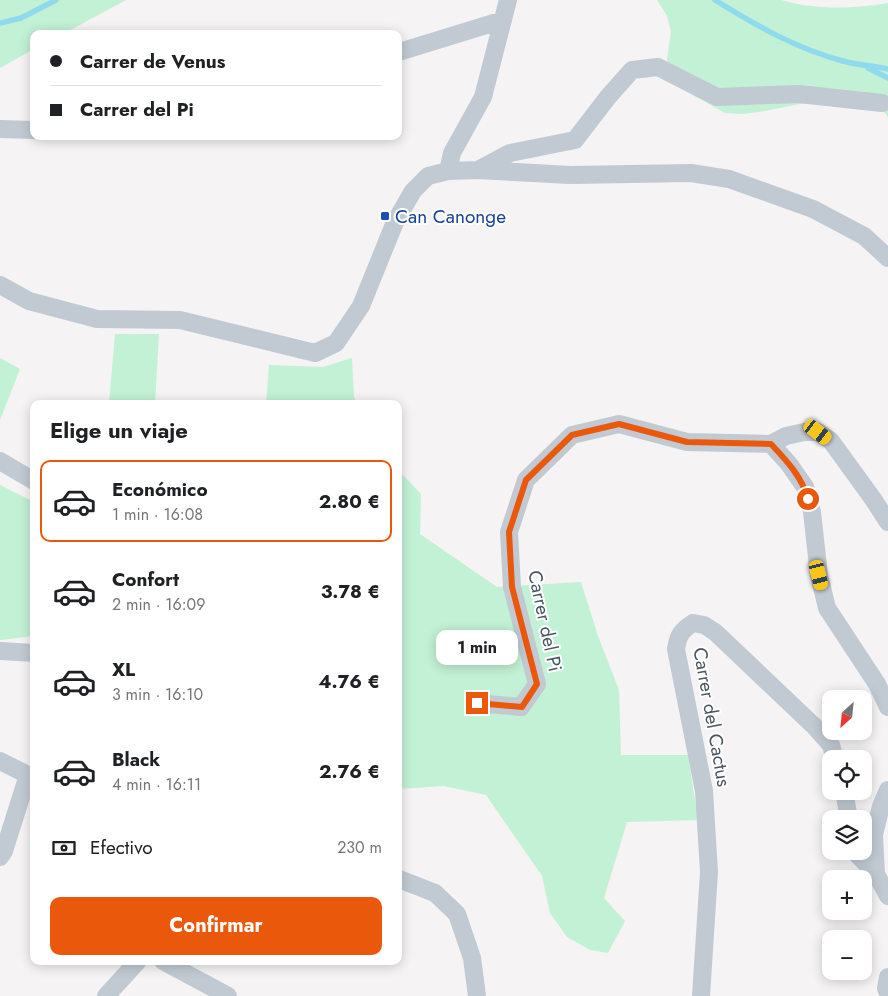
<!DOCTYPE html>
<html lang="es">
<head>
<meta charset="utf-8">
<style>
	body { margin:0; font-family:Jost,sans-serif; background:#f6f6f6; color:#202124; height:100vh; display:flex; flex-direction:column; font-size:19px; white-space:nowrap }
	* { box-sizing:border-box; margin:0 }
	p { font-size:16px; color:#757577 }
	.icon { flex:none; width:28px; height:28px; fill:none; stroke:currentColor; stroke-width:2; stroke-linecap:round; stroke-linejoin:round }
	.map { position:relative; flex:1; overflow:hidden }
	.panel { position:absolute; left:30px; top:400px; width:372px; height:565px; display:flex; flex-direction:column; background:#fff; border-radius:10px; box-shadow:0 2px 12px #0003 }
	.panel>* { flex:none }
	.guide { position:absolute; left:30px; top:30px; width:372px; height:110px; border-radius:10px; box-shadow:0 2px 12px #0003; display:grid; align-content:center; height:110px; padding:0 20px; background:#fff }
	.needle { width:32px; rotate:207deg }
	.tools { position:absolute; left:822px; top:690px; display:grid; gap:10px }
	.tools a { display:grid; place-items:center; width:50px; height:50px; border-radius:10px; background:#fff; box-shadow:0 2px 12px #0003; font-size:25px }
	.end { position:absolute; width:22px; height:22px; margin:-11px; border:6px solid #ea580c; background:#fff; box-shadow:0 0 0 2px #fff }
	.from { border-radius:50% }
	.bubble { position:absolute; height:35px; border-radius:10px; background:#fff; box-shadow:0 2px 12px #0003; font-size:16px; font-weight:700; line-height:35px; text-align:center }
	.car { position:absolute; width:15px; height:30px; margin:-15px -8px; border-radius:6px; box-shadow:0 0 4px 1px #0007; background:linear-gradient(#f5c518 24%,#345 0 40%,#f5c518 0 76%,#345 0 86%,#f5c518 0) }
	.guide b { display:flex; align-items:center; gap:18px; height:48px; font-size:19px }
	.guide b+b { border-top:1px solid #e0e0e0 }
	.guide i { width:12px; height:12px; background:#202124 }
	ul { padding:0; list-style:none }
	li { display:flex; align-items:center; gap:15px; height:82px; margin:0 10px 8px; padding:0 10px; border:2px solid transparent; border-radius:10px }
	li div { flex:1 }
	li b { display:block; font-size:19px }
	li em { font-style:normal; font-weight:700 }
	li.on { border-color:#ea580c }
	li>.icon { width:45px; height:45px; stroke-width:1.5 }
	h2 { padding:0 20px; font-size:22px; line-height:60px }
	.pay { display:flex; align-items:center; gap:12px; height:55px; padding:0 20px; font-size:19px }
	.pay p { margin-inline-start:auto }
	.button { display:flex; gap:10px; margin-top:auto; padding:10px 20px }
	.button a { flex:1; height:58px; border-radius:10px; background:#ea580c; color:#fff; font-size:20px; font-weight:700; line-height:58px; text-align:center }
	.map>svg:first-child { display:block }
</style>
</head>
<body>
<div class="map">
<svg width="888" height="996" viewBox="0 0 888 996">
	<rect width="100%" height="100%" fill="#f5f3f3"/>
	<path fill="#c3f1d5" d="M0,0h126l-63,34h-29v15l-34,19z
		M657,0h124c34,10 72,9 107,3v114l-7,-10 -76,-4 -46,9 -17,2 -17,-1 -43,-24 -10,-15 -5,-14 4,-29 -4,-15z
		M115,334h44l-4,70h-46z
		M0,358l20,11 -20,51z
		M352,358l2,39 3,7h-91l3,-39 54,2z
		M399,471l22,23 -1,40 77,53 84,-5 17,54 21,54 2,65h67l10,65 -71,2 -23,76 21,23 -17,32 -18,-3 -23,-13 -17,-24 -8,-37 -56,-81 -42,-9 -45,3z
		M0,485l34,17v134l-34,4z"/>
	<g fill="none" stroke-linecap="round" stroke-linejoin="round">
		<path stroke="#90daee" stroke-width="5.5" d="M715,0c40,25 82,49 128,61 14,4 30,5 45,8
			M0,23l21,-5 35,-18
			M868,68l20,10"/>
		<path stroke="#c1cad2" stroke-width="18" d="M399,52l104,-32
			M0,129l34,1
			M478,170l32,-17 65,-13 33,-43 24,-27 26,-3 59,30 82,-3 83,9
			M448,171l4,-18 31,-56 25,-97
			M0,285l29,16 68,18 83,1 135,33 21,-10 25,-37 34,-84 18,-31 15,-15 20,-5 30,-1 92,5 121,-2 38,6 84,30 51,27 24,22
			M771,444l18,20 16,23 7,25 7,63 8,33 50,76 11,23
			M0,461l34,20
			M0,651l34,2
			M477,703l44,4 16,-23 -25,-97 -3,-55 17,-52 46,-45 47,-11 68,18 84,2 15,-8 18,-4h14l13,9 42,58 15,23
			M0,761l28,14 6,6
			M888,790l-7,16 -7,29 2,39 12,22
			M844,791l5,28
			M854,851l22,23
			M0,857l4,-6 24,-76
			M399,879l36,14 22,21 15,44 5,38
			M163,961l65,35
			M888,977l-2,11 2,6
			M106,996l32,-35
			M701,996l8,-124 -5,-81 -28,-142c2,-14 6,-19 17,-26l11,2 11,7 99,94 17,19 4,14"/>
	</g>
	<g fill="none" stroke-linecap="round" stroke-linejoin="round">
		<path stroke="#ea580c" stroke-width="6" d="M477,703l45,4 15,-23 -25,-97 -3,-55 17,-52 46,-45 47,-11 68,18 84,2c16,17 31,33 37,55"/>
	</g>
	<rect fill="#1a4fb4" stroke="#fff" stroke-width="2" x="380" y="211" width="10" height="10" rx="2.5"/>
	<g text-anchor="middle" dominant-baseline="central" stroke-width="4" stroke-linejoin="round" paint-order="stroke">
		<g font-size="19" fill="#164399" stroke="#fff" text-anchor="start">
			<text x="395" y="216">Can Canonge</text>
		</g>
		<g font-size="19" fill="#4a5661" stroke="#fff">
			<text transform="translate(545 621) rotate(78)">Carrer del Pi</text>
			<text transform="translate(712 717) rotate(80)">Carrer del Cactus</text>
		</g>
	</g>
</svg>
<div class="tools">
<a><svg class="needle" viewBox="-14 -14 28 28"><path d="M0-13l5 13h-10z" fill="#e53935"/><path d="M0 13l5-13h-10z" fill="#757577"/></svg></a>
<a><svg class="icon" aria-label="locate" viewBox="0 0 24 24"><circle cx="12" cy="12" r="6"/><path d="M12 2v4M12 18v4M2 12h4M18 12h4"/></svg></a>
<a><svg class="icon" aria-label="layers" viewBox="0 0 24 24"><path d="M12 4l9 5-9 5-9-5zM3 14l9 5 9-5"/></svg></a>
<a>+</a>
<a>−</a>
</div>
<i class="end from" style="left:808px;top:499px"></i>
<i class="end" style="left:477px;top:703px"></i>
<div class="bubble" style="left:436px;top:630px;width:82px">1 min</div>
<i class="car" style="left:818px;top:432px;rotate:127deg"></i>
<i class="car" style="left:819px;top:575px;rotate:166deg"></i>
<div class="guide">
<b><i class="from"></i>Carrer de Venus</b>
<b><i></i>Carrer del Pi</b>
</div>
<section class="panel">
<h2>Elige un viaje</h2>
<ul>
<li class="on"><svg class="icon" aria-label="car" viewBox="0 0 24 24"><path d="M5 17H2v-5l4-1 3-4h7l3 4 3 1v5h-3M9 17h6M6 11h13"/><circle cx="7" cy="17" r="2"/><circle cx="17" cy="17" r="2"/></svg><div><b>Económico</b><p>1 min · 16:08</p></div><em>2.80 €</em></li>
<li><svg class="icon" aria-label="car" viewBox="0 0 24 24"><path d="M5 17H2v-5l4-1 3-4h7l3 4 3 1v5h-3M9 17h6M6 11h13"/><circle cx="7" cy="17" r="2"/><circle cx="17" cy="17" r="2"/></svg><div><b>Confort</b><p>2 min · 16:09</p></div><em>3.78 €</em></li>
<li><svg class="icon" aria-label="car" viewBox="0 0 24 24"><path d="M5 17H2v-5l4-1 3-4h7l3 4 3 1v5h-3M9 17h6M6 11h13"/><circle cx="7" cy="17" r="2"/><circle cx="17" cy="17" r="2"/></svg><div><b>XL</b><p>3 min · 16:10</p></div><em>4.76 €</em></li>
<li><svg class="icon" aria-label="car" viewBox="0 0 24 24"><path d="M5 17H2v-5l4-1 3-4h7l3 4 3 1v5h-3M9 17h6M6 11h13"/><circle cx="7" cy="17" r="2"/><circle cx="17" cy="17" r="2"/></svg><div><b>Black</b><p>4 min · 16:11</p></div><em>2.76 €</em></li>
</ul>
<div class="pay"><svg class="icon" aria-label="cash" viewBox="0 0 24 24"><path d="M3 7h18v10H3z"/><circle cx="12" cy="12" r="2"/></svg>Efectivo<p>230 m</p></div>
<div class="button"><a>Confirmar</a></div>
</section>
</div>
</body>
</html>
